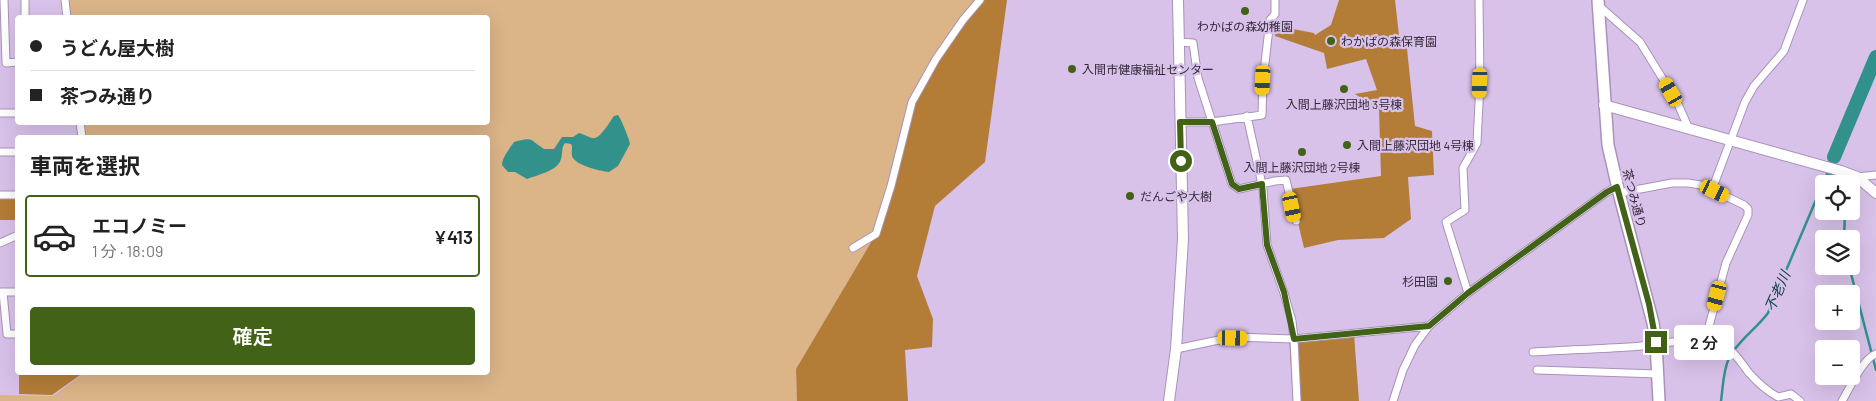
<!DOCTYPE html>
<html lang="ja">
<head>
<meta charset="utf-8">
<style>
	body { margin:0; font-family:Barlow,"Noto Sans JP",sans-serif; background:#f2f2f2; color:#222; height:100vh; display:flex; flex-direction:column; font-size:19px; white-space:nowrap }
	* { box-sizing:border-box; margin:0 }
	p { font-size:16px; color:#767676 }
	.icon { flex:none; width:28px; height:28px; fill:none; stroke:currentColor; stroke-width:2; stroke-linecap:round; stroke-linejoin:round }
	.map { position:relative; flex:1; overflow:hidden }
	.sheet { position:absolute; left:15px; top:135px; width:475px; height:240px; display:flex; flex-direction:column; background:#fff; border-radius:5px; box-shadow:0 5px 20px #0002 }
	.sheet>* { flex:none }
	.guide { position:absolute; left:15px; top:15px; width:475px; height:110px; border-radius:5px; box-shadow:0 5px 20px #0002; display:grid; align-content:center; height:110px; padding:0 15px; background:#fff }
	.tools { position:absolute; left:1815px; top:175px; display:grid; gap:10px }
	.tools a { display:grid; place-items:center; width:45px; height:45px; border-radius:5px; background:#fff; box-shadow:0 5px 20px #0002; font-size:25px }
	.end { position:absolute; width:22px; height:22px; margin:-11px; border:6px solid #426217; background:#fff; box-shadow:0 0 0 2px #fff }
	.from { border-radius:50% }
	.bubble { position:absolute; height:35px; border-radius:5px; background:#fff; box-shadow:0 5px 20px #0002; font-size:16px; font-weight:600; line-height:35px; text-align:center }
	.car { position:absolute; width:15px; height:30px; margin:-15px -8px; border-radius:6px; box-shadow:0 0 4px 1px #0007; background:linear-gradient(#f5c518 24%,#345 0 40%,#f5c518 0 76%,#345 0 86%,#f5c518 0) }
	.guide b { display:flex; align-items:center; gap:18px; height:48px; font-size:19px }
	.guide b+b { border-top:1px solid #e0e0e0 }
	.guide i { width:12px; height:12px; background:#222 }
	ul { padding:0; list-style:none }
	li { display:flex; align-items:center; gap:15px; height:82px; margin:0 10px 8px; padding:0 5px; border:2px solid #e0e0e0; border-radius:5px }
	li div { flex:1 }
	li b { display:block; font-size:19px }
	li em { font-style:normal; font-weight:600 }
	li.active { border-color:#426217 }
	li>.icon { width:45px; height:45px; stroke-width:1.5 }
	h2 { padding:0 15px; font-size:22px; line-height:60px }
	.cta { display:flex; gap:10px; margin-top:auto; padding:10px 15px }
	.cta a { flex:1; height:58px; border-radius:5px; background:#426217; color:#fff; font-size:20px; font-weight:600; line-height:58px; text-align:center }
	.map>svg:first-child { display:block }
</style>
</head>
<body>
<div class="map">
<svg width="1876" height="401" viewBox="0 0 1876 401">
	<rect width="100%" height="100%" fill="#d9c2ea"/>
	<path fill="#dbb488" d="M67,0h913l-104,234 -80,135 1,32h-797v-6l53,1 31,-23 404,-1v-234h-404l-2,-15 406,-1v-104h-419z"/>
	<path fill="#b47d37" d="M980,0h27l-22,162 -50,44 -18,70 16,43 -1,28 -27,3 3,51h-111l-1,-32 80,-135 36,-132 24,-43z
		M1339,0h56l4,35 7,4 9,87 17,5 2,44 -26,2 3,42 -27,19 -46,2 -34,8 -14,-59 91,-13 -2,-66 -24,-16 22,-4 -11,-31 -39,10 -3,-16 -49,-17 -3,-11 42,8 1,2 16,-10z
		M0,198h17v22h-17z
		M1354,334l5,67h-66l-4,-66z
		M19,373v-1l64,1 -31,22 -33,-1z"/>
	<path fill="#33918c" d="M618,115c2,2 12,25 12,29l-12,22 -9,6c-8,-1 -31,-6 -36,-14 -2,-3 -1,-8 -1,-12l-1,-2 -6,-1c-4,5 -2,10 -4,16 -3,12 -24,16 -34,20l-12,-7h-7l-6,-7c0,-7 8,-17 12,-23 21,-5 14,-3 30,7h10l8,-12h11l6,-4c5,1 12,6 16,5 7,-2 15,-17 19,-22z"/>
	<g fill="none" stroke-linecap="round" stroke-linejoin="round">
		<path stroke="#33918c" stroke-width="2.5" d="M1844,181l1,3
			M1844,239l1,-28
			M1849,266l27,104
			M1721,401c2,-14 2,-30 8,-43 8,-16 28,-30 39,-45l59,-139 8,2"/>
		<path stroke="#33918c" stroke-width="14" d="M1834,157l42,-100"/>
		<defs>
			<path id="street" d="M4,0l2,63 12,-1
				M25,0v18
				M65,0l2,18
				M1598,5l42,37 37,60 12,27
				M1179,42l14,1 5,35 34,106 7,5 36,-8 11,-1 10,41
				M0,113h18
				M1247,116l16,73 4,56 17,48 8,28 2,18 3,62
				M80,122l2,16
				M1180,122h32l50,-7 1,-35 7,-60 5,-6v-14
				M0,152h18
				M1857,177l19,-2
				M1713,187l32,-85 9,-16 30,-35 19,-51
				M1619,193l53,-10h16l25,4 2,4 29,14 4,4v6l-22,48 -21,78
				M0,195h18
				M0,243l18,-8
				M853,248l23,-14 15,-48 21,-84 24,-43 27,-39 17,-20
				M0,292h18
				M3,292l4,42h11
				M1468,293l-22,-71 19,-12 -2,-42 14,-25 3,-60 -1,-83
				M1176,349l57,-12 61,2 135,-13
				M1533,352c32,-2 64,-3 96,-5 26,-1 72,-14 97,0 10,6 16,17 23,26 8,9 18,18 29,24l13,-3 9,7
				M1537,370l121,4
				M1393,401l10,-31 12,-25 14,-19 39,-33 139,-101 10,-5
				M1842,401c8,-13 21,-43 34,-47"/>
			<path id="secondary" d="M1604,105l237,66 16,6 19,16
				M1169,401l7,-52 7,-110 -5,-239"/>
			<path id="primary" d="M1598,0l10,145 11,48 34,130 3,19 3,59"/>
		</defs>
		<use href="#street" stroke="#a892b9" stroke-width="9"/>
		<use href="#secondary" stroke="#a892b9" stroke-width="12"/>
		<use href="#primary" stroke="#a892b9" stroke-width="14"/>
		<use href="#street" stroke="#fff" stroke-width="7"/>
		<use href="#secondary" stroke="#fff" stroke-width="10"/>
		<use href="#primary" stroke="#fff" stroke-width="11"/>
	</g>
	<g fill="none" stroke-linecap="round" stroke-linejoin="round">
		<path stroke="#426217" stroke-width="6" d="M1181,161l-1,-39h32l20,62 7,5 23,-5 5,61 17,47 10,47 135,-13 39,-33 139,-101 10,-5 32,117 7,38"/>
	</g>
	<g fill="#426217" stroke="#d9c2ea" stroke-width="2">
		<circle cx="1245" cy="11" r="5"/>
		<circle cx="1331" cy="41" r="5"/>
		<circle cx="1072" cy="69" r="5"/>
		<circle cx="1344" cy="89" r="5"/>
		<circle cx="1347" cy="145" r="5"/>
		<circle cx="1302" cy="152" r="5"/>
		<circle cx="1130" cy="196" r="5"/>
		<circle cx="1448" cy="281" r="5"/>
	</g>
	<g text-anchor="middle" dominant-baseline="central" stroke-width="4.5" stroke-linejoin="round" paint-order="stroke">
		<g font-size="12" fill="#332a39" stroke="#d9c2ea" text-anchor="start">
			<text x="1245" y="26" text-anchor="middle">わかばの森幼稚園</text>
			<text x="1341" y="41">わかばの森保育園</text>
			<text x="1082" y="69">入間市健康福祉センター</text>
			<text x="1344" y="104" text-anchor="middle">入間上藤沢団地 3号棟</text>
			<text x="1357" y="145">入間上藤沢団地 4号棟</text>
			<text x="1302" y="167" text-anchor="middle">入間上藤沢団地 2号棟</text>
			<text x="1140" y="196">だんごや大樹</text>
			<text x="1438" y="281" text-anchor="end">杉田園</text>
		</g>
		<g font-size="12" fill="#332a39" stroke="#d9c2ea">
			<text transform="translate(1635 198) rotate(75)">茶つみ通り</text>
		</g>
		<g font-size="14" font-style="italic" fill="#0a4341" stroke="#d9c2ea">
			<text transform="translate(1777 291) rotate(-66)">不老川</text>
		</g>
	</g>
</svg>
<div class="tools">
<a><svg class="icon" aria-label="locate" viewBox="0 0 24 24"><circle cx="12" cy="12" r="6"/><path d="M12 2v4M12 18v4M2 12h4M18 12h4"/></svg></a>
<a><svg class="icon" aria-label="layers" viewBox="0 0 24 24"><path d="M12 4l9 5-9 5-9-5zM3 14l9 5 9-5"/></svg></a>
<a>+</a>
<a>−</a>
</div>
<i class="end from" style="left:1181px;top:161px"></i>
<i class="end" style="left:1656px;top:342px"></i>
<div class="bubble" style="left:1674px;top:325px;width:60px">2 分</div>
<i class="car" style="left:1263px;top:80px;rotate:183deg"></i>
<i class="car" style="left:1480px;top:83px;rotate:182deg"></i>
<i class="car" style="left:1671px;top:92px;rotate:330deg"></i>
<i class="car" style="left:1715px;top:191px;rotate:116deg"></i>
<i class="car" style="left:1292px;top:207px;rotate:168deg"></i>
<i class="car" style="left:1717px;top:296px;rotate:195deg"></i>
<i class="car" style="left:1233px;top:338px;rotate:91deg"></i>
<div class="guide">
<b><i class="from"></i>うどん屋大樹</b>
<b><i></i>茶つみ通り</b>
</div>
<section class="sheet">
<h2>車両を選択</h2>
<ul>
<li class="active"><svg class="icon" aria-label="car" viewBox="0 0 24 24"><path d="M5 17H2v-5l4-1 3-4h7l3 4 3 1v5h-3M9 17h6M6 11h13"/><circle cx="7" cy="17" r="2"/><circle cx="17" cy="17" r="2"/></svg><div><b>エコノミー</b><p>1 分 · 18:09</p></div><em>¥413</em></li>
</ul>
<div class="cta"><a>確定</a></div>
</section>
</div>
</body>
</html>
